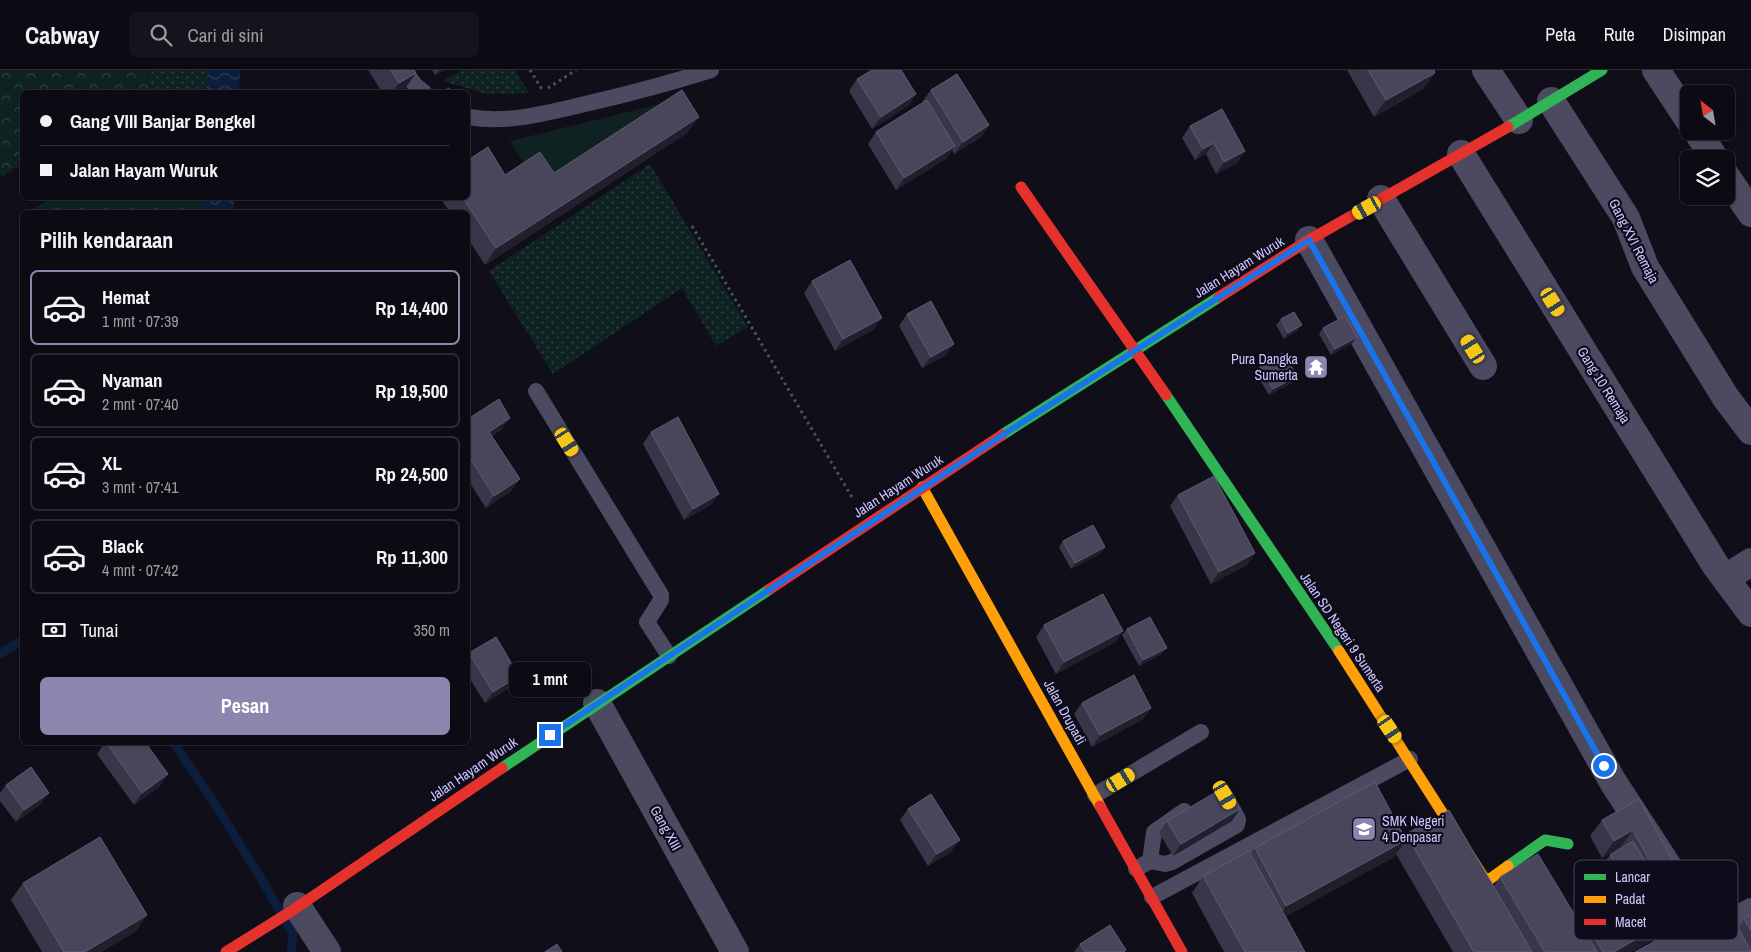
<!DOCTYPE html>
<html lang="id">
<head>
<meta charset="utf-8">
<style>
	body { margin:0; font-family:"Archivo Narrow",sans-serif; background:#15131b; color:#f1f3f6; height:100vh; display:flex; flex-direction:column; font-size:19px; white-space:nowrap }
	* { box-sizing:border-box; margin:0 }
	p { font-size:16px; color:#9a9a9f }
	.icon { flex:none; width:28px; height:28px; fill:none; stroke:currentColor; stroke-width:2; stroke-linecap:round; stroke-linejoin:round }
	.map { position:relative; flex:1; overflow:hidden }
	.drawer { position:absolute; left:20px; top:140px; width:450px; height:535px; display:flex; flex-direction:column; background:#0c0a12; border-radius:8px; box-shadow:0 1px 4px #0004,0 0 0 1px #2c2b32 }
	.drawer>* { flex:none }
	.top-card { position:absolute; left:20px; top:20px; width:450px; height:110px; border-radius:8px; box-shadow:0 1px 4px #0004,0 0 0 1px #2c2b32; display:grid; align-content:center; height:110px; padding:0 20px; background:#0c0a12 }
	.needle { width:32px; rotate:329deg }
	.buttons { position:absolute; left:1680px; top:15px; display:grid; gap:10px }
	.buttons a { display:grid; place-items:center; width:55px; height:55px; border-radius:8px; background:#0c0a12; box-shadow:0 1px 4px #0004,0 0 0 1px #2c2b32; font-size:25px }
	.end { position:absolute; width:22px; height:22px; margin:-11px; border:6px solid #1a73e8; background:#fff; box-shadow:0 0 0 2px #fff }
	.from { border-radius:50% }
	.bubble { position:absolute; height:35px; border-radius:8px; background:#0c0a12; box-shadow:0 1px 4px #0004,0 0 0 1px #2c2b32; font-size:16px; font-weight:800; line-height:35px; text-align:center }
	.car { position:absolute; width:15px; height:30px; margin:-15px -8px; border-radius:6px; box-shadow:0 0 4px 1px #0007; background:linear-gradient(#f5c518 24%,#345 0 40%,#f5c518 0 76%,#345 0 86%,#f5c518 0) }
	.top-card b { display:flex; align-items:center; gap:18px; height:48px; font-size:19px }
	.top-card b+b { border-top:1px solid #2c2b32 }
	.top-card i { width:12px; height:12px; background:#f1f3f6 }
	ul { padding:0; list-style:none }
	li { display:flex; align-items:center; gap:15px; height:75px; margin:0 10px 8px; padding:0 10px; border:2px solid #2c2b32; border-radius:8px }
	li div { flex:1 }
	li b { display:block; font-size:19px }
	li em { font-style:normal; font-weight:800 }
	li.current { border-color:#8b86ae }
	li>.icon { width:45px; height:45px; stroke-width:1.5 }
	h2 { padding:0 20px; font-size:22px; line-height:60px }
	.pay { display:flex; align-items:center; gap:12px; height:55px; padding:0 20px; font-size:19px }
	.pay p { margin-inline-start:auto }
	.button { display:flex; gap:10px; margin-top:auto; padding:10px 20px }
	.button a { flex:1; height:58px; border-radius:8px; background:#8b86ae; color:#fff; font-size:20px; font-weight:800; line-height:58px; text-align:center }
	header { display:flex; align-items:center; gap:30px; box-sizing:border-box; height:70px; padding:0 25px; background:#0c0a12; border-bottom:1px solid #2c2b32 }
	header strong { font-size:24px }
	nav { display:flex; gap:28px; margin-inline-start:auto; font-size:18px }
	.search { width:350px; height:45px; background:#15131b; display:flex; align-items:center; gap:12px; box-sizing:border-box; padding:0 18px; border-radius:8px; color:#9a9a9f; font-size:19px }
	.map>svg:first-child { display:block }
</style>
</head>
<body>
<header>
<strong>Cabway</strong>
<div class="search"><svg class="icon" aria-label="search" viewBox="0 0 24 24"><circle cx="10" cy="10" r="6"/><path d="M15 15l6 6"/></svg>Cari di sini</div>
<nav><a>Peta</a><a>Rute</a><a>Disimpan</a></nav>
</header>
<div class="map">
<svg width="1751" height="882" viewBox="0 0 1751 882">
	<defs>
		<pattern id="grass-dots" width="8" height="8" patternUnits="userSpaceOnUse" patternTransform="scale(1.25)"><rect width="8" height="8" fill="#0f2222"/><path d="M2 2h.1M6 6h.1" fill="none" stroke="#314143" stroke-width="1.8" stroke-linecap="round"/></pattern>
		<pattern id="forest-crowns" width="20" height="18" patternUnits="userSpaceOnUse" patternTransform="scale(1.25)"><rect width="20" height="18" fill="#0f2222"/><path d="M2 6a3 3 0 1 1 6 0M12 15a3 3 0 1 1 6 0" fill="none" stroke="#314143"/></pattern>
		<pattern id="water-waves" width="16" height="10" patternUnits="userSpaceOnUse" patternTransform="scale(1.25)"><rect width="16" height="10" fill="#0c1e3b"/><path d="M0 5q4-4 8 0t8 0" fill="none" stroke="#2e3d58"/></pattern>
	</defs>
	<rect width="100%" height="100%" fill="#100e18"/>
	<path fill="url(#grass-dots)" d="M148,0h60l-2,22h-56z
		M461,0h54l14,23 -43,1 -43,-13z
		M650,94l98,163 -32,19 -34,-58 -129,86 -64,-103z"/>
	<path fill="url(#forest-crowns)" d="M0,0h148l2,22h-128v72l-20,13 -2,-3z
		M52,128h149l1,14h-173z"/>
	<path fill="#0f2222" d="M667,32l-125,88 -32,-49z"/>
	<path fill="url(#water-waves)" d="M208,0h32l-1,22h-33z
		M201,128h33v14h-32z"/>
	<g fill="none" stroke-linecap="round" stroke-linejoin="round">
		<path stroke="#0c1e3b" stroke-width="9" d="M0,584l22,-14
			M173,672l37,54 58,94 25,44 -2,18"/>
		<path stroke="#465561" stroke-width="3" stroke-dasharray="2.5 4" stroke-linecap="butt" d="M530,0l13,21
			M548,18l28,-18
			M447,19l9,3
			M692,156l161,273"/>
		<path stroke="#4b4a61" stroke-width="16" d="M404,0l11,15 9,7
			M468,47c40,7 78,-4 117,-13 43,-10 85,-21 126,-34
			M536,321l125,204v5l-14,22 22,34
			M1095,725l106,-63
			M1150,791l15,3 7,-2 65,-37 1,-6 -13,-24
			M1136,799l14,-8 4,-29 30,-21
			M1152,827l258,-138"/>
		<path stroke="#4b4a61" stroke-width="28" d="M1486,0l33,50
			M1656,0l33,50
			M1551,31l75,117 19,49 81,131 25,33
			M1697,61l18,28
			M1461,84l255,412 35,47
			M1726,106l25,37
			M1381,129l102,167
			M1309,170l304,542 97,149 6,3 35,-22
			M1734,503l17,-11
			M597,633l138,249
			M297,836l30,46"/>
		<path stroke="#30b455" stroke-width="11" d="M1508,57l94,-57
			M1166,325l173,256
			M1002,365l217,-138
			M502,698l268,-179
			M1508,796l37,-26 23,4"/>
		<path stroke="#ff9f0a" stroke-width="11" d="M922,417l178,319
			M1339,581l145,227 6,1 18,-13"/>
		<path stroke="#e5322d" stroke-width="11" d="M1021,117l145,208
			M1219,227l90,-57 199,-113
			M770,519l232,-154
			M1100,736l82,146
			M226,882l64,-40 212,-144"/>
	</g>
	<path fill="#393649" d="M368,0h46l-10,20 -4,2h-18z
		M432,0h12l-9,5z
		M1347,0h87l1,3 -12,16 -49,28z
		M857,9l59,15 -8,12 -36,23 -23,-38z
		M931,20l58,35 -8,12 -27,17 -2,-4 -5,8 -51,32 -28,-46 8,-12 47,-29 -1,-1z
		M699,47l-12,16 -202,132 -17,-26v-27h-18l-10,-14h28l37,-23 49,-2z
		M1190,56l55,25 -8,12 -21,11 -10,-20 -11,6 -13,-22z
		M812,211l62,48 -39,22 -31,-58z
		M907,244l39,41 -24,13 -23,-42z
		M1281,249l16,12 -13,8 -8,-14z
		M1323,258l29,15 -21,12 -12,-21z
		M1260,296l33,16 -24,13 -14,-23z
		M468,349l34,10 -10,7 28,43 -9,12 -25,17 -18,-28z
		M651,362l60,73 -27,15 -41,-76z
		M1178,425l77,58 -8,12 -36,19 -41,-78z
		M1063,471l42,6 -4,6 -30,16 -12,-22z
		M1044,555l79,6 -8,11 -59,32 -20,-37z
		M1127,559l35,25 -23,12 -17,-31z
		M469,583l42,34 -26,16 -17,-27v-21z
		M1082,633l69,5 -8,11 -51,28 -18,-33z
		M105,672l55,44 -26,19 -37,-51z
		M6,715l35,19 -25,18 -16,-21v-8z
		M1639,729l28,73 16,50 -52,30h-178l-57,-98 -2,3 -108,59 19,36h-81l-32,-59 11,-17 48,-23 4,-5 150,-11 1,-3 88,52 6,-9 81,49 4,-6 32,-19 -19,-30 12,-16 11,-7 -19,10 -12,-22 12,-16z
		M908,739l43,43 -23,14 -28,-46z
		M1167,751h65l-59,35 -14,-23z
		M23,813l124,32 -12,17 -34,20h-59l-31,-52z
		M1751,845v37l-32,-14 19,-10 6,-9z
		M1080,874l45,8h-51z"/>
	<path fill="#221f2d" d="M439,0h5l-9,5z
		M416,3l-12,17 -4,2h-7l6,-9z
		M1435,3l-12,16 -49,28 12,-17z
		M916,24l-8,12 -36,23 9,-12z
		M699,47l-12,16 -202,132 11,-17z
		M989,55l-8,12 -27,17 9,-12z
		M1214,73l-8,11 -11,6 8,-11z
		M955,76l-8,12 -51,32 8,-12z
		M1245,81l-8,12 -21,11 8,-12z
		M882,248l-8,11 -39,22 8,-12z
		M1302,255l-5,6 -13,8 4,-6z
		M1357,267l-5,6 -21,12 4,-6z
		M954,274l-8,11 -24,13 9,-11z
		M1297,306l-4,6 -24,13 4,-6z
		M510,348l-8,11 -22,14 9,-11z
		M520,409l-9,12 -25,17 8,-12z
		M719,424l-8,11 -27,15 9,-11z
		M1105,477l-4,6 -30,16 4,-6z
		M1255,483l-8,12 -36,19 8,-12z
		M1123,561l-8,11 -59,32 8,-12z
		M1167,578l-5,6 -23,12 4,-6z
		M519,606l-8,11 -26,16 8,-11z
		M1151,638l-8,11 -51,28 8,-12z
		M168,704l-8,12 -26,19 8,-12z
		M49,723l-8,11 -25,18 8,-12z
		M1240,739l-8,12 -59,35 8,-12z
		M1633,760l-12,17 -19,11 12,-17z
		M960,770l-9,12 -23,14 9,-12z
		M1406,770l-12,17 -120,66 12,-17z
		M1674,793l-12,17 -17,10 11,-17z
		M1652,802l-12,17 -21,14 11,-17z
		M1695,835l-12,17 -52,30h-17z
		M147,845l-12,17 -34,20h-16z"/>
	<path fill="#49465c" stroke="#5e5a76" d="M391,0h23l2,3 -17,10z
		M872,0h29l15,24 -35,23 -24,-38z
		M1368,0h66l1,3 -49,27z
		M957,4l32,51 -26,17 -32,-52z
		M682,20l17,27 -203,131 -33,-50h5v-38l20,-13 17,28 35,-23 14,21z
		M927,30l28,46 -51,32 -28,-46z
		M1222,39l23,42 -21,11 -10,-19 -11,6 -13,-23z
		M850,190l32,58 -39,21 -31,-58z
		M931,231l23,43 -23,13 -24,-43z
		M1294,242l8,13 -14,8 -7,-14z
		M1345,246l12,21 -22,12 -12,-21z
		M1283,283l14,23 -24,13 -13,-23z
		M499,329l11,19 -21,14 31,47 -26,17 -26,-41v-36z
		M678,347l41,77 -26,15 -42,-77z
		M1214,406l41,77 -36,19 -41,-77z
		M1093,455l12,22 -30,16 -12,-22z
		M1103,524l20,37 -59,31 -20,-37z
		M1150,547l17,31 -24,12 -16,-31z
		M496,567l23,39 -26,16 -24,-39z
		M1134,605l17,33 -51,27 -18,-32z
		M106,672h39l23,32 -26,19z
		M31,697l18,26 -25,17 -18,-25z
		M1375,712l31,58 -120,66 -31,-58z
		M1226,716l14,23 -59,35 -14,-23z
		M931,724l29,46 -23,14 -29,-45z
		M1639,729l35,64 -18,10 -23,-43 -19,11 -12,-21z
		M1449,740l83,142h-58l-68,-118z
		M100,767l47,78 -62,37h-21l-41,-69z
		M1633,771l19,31 -22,14 -20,-31z
		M1249,781l56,101h-60l-42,-76z
		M1538,784l59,98h-52l-45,-75z
		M1674,798l21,37 -81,47h-11l-18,-32z
		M1706,843l13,25 19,-11 13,25h-116z
		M1751,845v16l-7,-12z
		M1110,855l16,25 -2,2h-39l-5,-8z
		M557,874l5,8h-17z"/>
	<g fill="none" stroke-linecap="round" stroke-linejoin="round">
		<path stroke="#1a73e8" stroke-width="6" d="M550,665l468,-310 291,-185 295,526"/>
	</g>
	<defs>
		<symbol id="temple-square" viewBox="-11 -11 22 22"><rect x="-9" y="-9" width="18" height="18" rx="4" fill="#8b86ae" stroke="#0e0b1b"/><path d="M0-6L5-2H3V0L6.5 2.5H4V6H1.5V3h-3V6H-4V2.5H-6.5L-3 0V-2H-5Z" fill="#fff"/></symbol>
		<symbol id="school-square" viewBox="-11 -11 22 22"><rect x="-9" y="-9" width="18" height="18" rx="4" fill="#8b86ae" stroke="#0e0b1b"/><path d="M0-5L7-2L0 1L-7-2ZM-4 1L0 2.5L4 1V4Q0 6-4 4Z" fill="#fff"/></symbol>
	</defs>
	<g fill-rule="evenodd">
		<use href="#temple-square" x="1302" y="283" width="28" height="28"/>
		<use href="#school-square" x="1350" y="745" width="28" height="28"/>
	</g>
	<g text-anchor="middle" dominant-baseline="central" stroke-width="4.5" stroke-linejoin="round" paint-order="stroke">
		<g font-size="14" fill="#cdc7fe" stroke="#0e0b1b">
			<text transform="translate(1634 171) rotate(63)">Gang XVI Remaja</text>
			<text transform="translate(1239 197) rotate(-32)">Jalan Hayam Wuruk</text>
			<text transform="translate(1604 315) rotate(58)">Gang 10 Remaja</text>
			<text transform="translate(898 416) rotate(-33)">Jalan Hayam Wuruk</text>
			<text transform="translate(1343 562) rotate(56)">Jalan SD Negeri 9 Sumerta</text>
			<text transform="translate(1065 642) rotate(61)">Jalan Drupadi</text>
			<text transform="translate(473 699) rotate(-34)">Jalan Hayam Wuruk</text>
			<text transform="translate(666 758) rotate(61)">Gang XIII</text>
		</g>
		<g font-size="14" fill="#cdc7fe" stroke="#0e0b1b" text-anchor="end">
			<text x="1298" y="289">Pura Dangka<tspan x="1298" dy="16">Sumerta</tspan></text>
			<text x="1382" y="751" text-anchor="start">SMK Negeri<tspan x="1382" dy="16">4 Denpasar</tspan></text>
		</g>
	</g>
	<rect x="1574" y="790" width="164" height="80" rx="8" fill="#0e0b1b" stroke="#47435f" stroke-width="1"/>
	<rect x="1584" y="804" width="22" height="6" fill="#30b455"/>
	<rect x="1584" y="826" width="22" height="7" fill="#ff9f0a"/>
	<rect x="1584" y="849" width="22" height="6" fill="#e5322d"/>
	<g font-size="14" fill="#cdc7fe">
		<text x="1615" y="812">Lancar</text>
		<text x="1615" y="834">Padat</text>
		<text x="1615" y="857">Macet</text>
	</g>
</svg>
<div class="buttons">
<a><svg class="needle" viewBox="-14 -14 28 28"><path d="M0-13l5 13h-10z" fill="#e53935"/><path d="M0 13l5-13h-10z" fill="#9a9a9f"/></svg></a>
<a><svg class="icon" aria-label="layers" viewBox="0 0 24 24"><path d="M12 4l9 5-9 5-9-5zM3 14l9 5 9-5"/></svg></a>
</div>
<i class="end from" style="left:1604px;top:696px"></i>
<i class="end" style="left:550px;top:665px"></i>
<div class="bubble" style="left:509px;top:592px;width:82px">1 mnt</div>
<i class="car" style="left:1367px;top:138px;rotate:241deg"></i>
<i class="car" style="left:1553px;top:232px;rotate:148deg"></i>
<i class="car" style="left:1473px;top:279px;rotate:328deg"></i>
<i class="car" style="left:567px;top:372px;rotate:148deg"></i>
<i class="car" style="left:1390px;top:659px;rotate:146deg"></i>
<i class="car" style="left:1121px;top:710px;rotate:59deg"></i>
<i class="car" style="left:1225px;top:725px;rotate:150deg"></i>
<div class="top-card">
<b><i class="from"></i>Gang VIII Banjar Bengkel</b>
<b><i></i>Jalan Hayam Wuruk</b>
</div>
<section class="drawer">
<h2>Pilih kendaraan</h2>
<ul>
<li class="current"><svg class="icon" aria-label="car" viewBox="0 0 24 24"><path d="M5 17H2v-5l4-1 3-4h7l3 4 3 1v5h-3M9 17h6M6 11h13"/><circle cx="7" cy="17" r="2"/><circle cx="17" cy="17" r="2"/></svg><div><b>Hemat</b><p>1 mnt · 07:39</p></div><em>Rp 14,400</em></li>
<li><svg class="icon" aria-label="car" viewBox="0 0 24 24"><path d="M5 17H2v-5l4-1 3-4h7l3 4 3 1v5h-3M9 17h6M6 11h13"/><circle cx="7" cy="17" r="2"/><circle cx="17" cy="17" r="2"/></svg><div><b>Nyaman</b><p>2 mnt · 07:40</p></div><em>Rp 19,500</em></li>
<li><svg class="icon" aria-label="car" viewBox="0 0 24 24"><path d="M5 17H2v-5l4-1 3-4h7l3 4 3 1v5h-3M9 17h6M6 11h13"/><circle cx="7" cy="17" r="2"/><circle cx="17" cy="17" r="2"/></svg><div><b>XL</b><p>3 mnt · 07:41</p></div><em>Rp 24,500</em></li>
<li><svg class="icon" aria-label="car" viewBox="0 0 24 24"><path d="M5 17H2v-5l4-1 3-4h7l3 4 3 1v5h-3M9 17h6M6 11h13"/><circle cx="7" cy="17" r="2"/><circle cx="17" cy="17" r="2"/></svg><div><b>Black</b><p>4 mnt · 07:42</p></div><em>Rp 11,300</em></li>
</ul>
<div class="pay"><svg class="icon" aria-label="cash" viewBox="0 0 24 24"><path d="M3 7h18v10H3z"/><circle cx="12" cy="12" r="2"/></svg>Tunai<p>350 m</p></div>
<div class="button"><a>Pesan</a></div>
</section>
</div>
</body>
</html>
